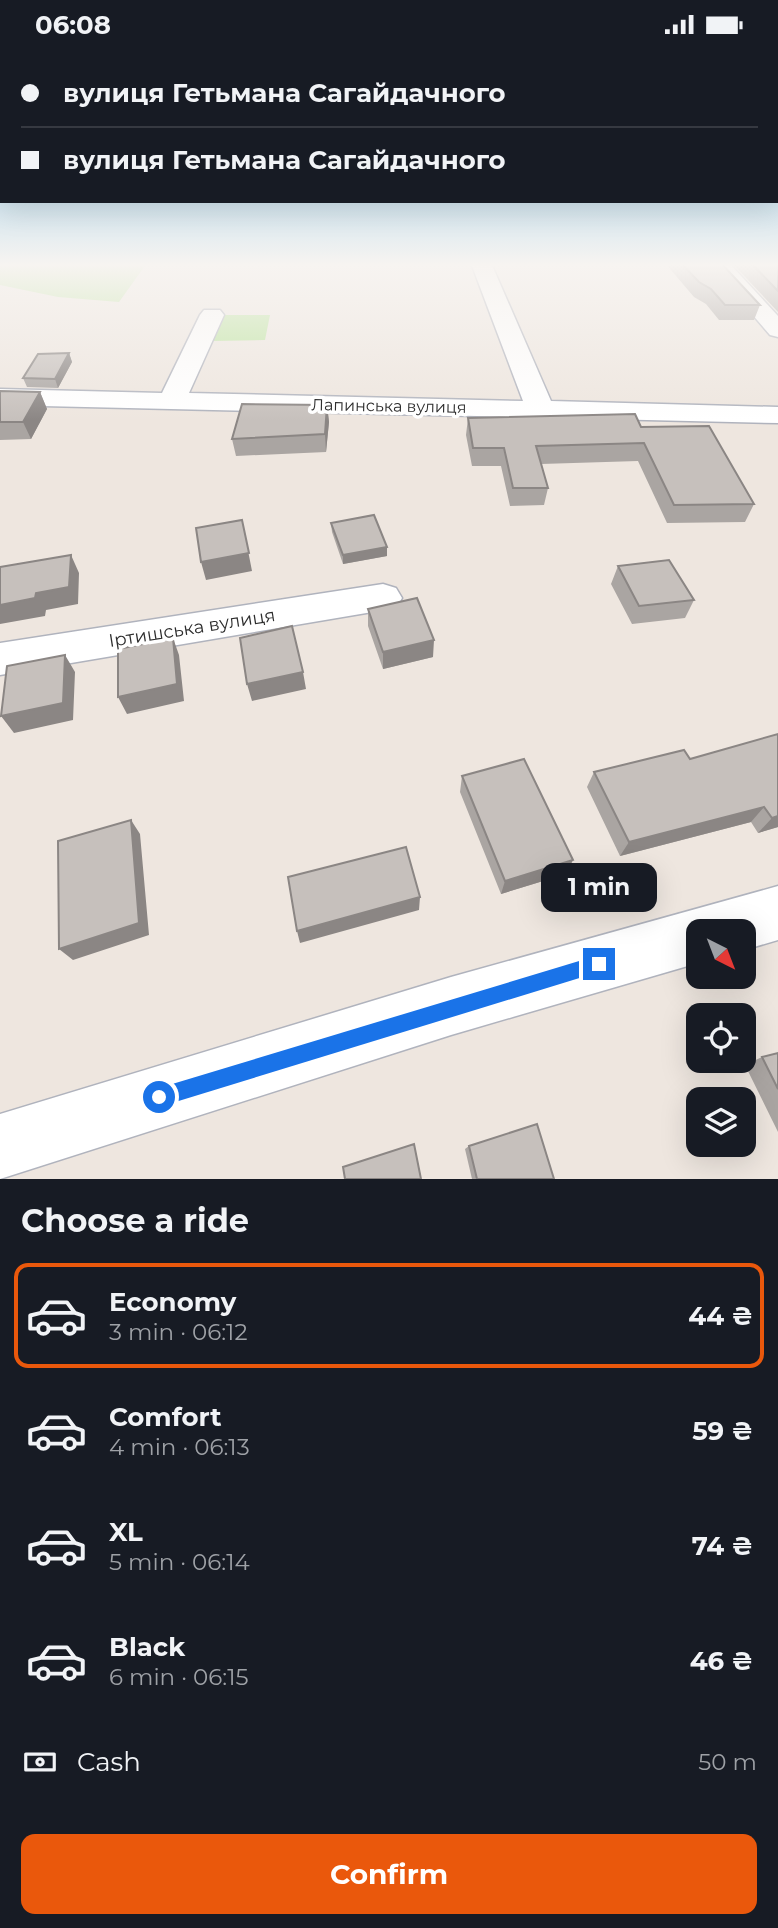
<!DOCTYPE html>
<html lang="en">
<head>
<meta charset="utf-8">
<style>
	body { margin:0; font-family:Montserrat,sans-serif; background:#242831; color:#f1f3f6; height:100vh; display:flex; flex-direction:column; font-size:26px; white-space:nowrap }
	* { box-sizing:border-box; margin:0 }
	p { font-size:23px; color:#9ea1a6 }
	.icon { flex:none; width:38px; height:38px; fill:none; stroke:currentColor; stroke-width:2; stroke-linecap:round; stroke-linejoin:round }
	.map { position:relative; height:1130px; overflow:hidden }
	.details { display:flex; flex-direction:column; background:#171b24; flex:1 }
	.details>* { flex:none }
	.guide { position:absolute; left:0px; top:0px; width:779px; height:154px; box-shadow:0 7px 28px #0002; display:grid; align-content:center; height:154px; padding:0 21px; background:#171b24 }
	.needle { width:46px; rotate:138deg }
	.controls { position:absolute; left:686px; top:870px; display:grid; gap:14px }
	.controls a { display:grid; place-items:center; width:70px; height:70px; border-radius:14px; background:#171b24; box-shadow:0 7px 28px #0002; font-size:35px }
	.end { position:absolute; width:32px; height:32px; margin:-16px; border:9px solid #1a73e8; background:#fff; box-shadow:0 0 0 4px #fff }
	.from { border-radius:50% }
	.bubble { position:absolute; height:49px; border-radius:14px; background:#171b24; box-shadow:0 7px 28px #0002; font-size:23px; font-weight:700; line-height:49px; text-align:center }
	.guide b { display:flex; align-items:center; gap:24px; height:66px; font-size:26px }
	.guide b+b { border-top:2px solid #363941 }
	.guide i { width:18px; height:18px; background:#f1f3f6 }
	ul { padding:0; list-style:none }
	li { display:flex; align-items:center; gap:21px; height:105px; margin:0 14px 10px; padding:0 7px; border:4px solid transparent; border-radius:14px }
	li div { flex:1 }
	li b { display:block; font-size:26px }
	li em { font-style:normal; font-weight:700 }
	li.selected { border-color:#ea580c }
	li>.icon { width:63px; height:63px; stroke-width:1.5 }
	h2 { padding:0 21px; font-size:32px; line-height:84px }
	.pay { display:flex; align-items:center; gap:18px; height:77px; padding:0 21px; font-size:26px }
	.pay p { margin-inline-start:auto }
	.primary-button { display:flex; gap:14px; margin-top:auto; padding:14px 21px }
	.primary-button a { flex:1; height:80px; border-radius:14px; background:#ea580c; color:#fff; font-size:28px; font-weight:700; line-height:80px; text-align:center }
	.status { display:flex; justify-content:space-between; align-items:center; height:49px; padding:0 35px; background:#171b24; direction:ltr }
	.status svg { height:19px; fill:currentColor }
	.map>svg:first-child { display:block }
</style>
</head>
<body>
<div class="status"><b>06:08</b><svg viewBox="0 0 49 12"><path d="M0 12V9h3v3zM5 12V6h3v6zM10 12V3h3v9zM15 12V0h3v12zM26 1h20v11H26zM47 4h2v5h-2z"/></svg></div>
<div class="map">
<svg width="778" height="1130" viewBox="0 0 778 1130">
	<rect width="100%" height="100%" fill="#eee6df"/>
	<path fill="#bbe39d" d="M0,214h147l-28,39 -61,-5 -58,-12z
		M220,266h50l-5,25 -55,1z"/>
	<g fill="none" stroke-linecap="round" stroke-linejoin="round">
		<defs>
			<path id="street" d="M471,214h20l60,138 227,6v16l-778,-18v-16l162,4 38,-78 4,-5h16l4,5 -35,78 334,8z
				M708,214h21l49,53v21l-8,-2z
				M383,535l13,4 6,10 -6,10 -396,67v-32z
				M778,837v54l-34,10v-19h-46v32l-247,72 -451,144v-65l451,-137z"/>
		</defs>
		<use href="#street" stroke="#b0b3bd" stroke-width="3"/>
		<use href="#street" fill="#fff" fill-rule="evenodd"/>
	</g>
	<path fill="#aaa5a2" d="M665,214h56l39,42 -6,15h-35l-13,-16 -12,-7z
		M732,214h46v49z
		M69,304l3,9 -14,26 -31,-1 -4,-9z
		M0,342l40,1 7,17 -16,30 -31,1z
		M327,356l2,17 -3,30 -90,4 -4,-17z
		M468,369l173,9 113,77 -9,18 -78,1 -29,-62 -97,3 7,24 -4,17 -34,1 -9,-40h-29l-6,-31z
		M331,474l56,24v9l-44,8 -11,-32z
		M618,517l76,34 -9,18 -53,6 -21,-40z
		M368,560l65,48 -50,12 -15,-43z
		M778,685v93l-20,6 -7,-11 -131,34 -33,-69 7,-15 96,-13z
		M462,727l104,98 -65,20 -41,-102z
		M778,1004v79l-33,-67 17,-8z
		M469,1097l85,33h-82l-7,-30z"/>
	<path fill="#8b8684" d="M69,304l3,9 -14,26 -3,-9z
		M40,343l7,17 -16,30 -8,-17z
		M327,356l2,17 -3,30 -1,-18z
		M242,471l10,51 -46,9 -5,-18z
		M387,498v9l-44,8v-9z
		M71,506l8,18 -1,31 -32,6 -1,6 -45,8v-19l36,-12z
		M173,589l6,17 5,46 -57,13 -9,-17z
		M434,591l-1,17 -50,12v-17z
		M65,606l10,17 -2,48 -59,13 -13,-17z
		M303,623l3,17 -54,12 -5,-17z
		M764,758l-13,15 -131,34 9,-14z
		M778,767v11l-20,6 14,-15z
		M131,771l9,14 9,101 -76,25 -14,-11z
		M573,811l-7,14 -65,20 4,-13z
		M420,848l-1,13 -119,33 -3,-12z"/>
	<path fill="#c6c0bc" stroke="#8b8684" stroke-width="2" d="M681,214h40l39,42h-35l-14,-16 -12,-7z
		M751,214h27v28z
		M69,304l-14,26 -32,-1 15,-24z
		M0,342l40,1 -17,30h-23z
		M242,355l85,1 -2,29 -93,5z
		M635,365l6,13 68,-1 45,78 -80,1 -30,-62 -108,3 12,42h-35l-9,-40h-31l-5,-30z
		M374,466l13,32 -44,8 -12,-32z
		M242,471l7,33 -48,9 -5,-34z
		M71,506l-2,32 -33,6 -1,5 -35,7v-38z
		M669,511l25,40 -55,6 -21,-40z
		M417,549l17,42 -51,12 -15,-43z
		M292,577l11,46 -56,12 -7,-46z
		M173,589l4,46 -59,13v-48z
		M65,606l-2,48 -62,13 6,-50z
		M778,685v82l-6,2 -8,-11 -135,35 -35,-70 90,-22 6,9z
		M524,710l49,101 -68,21 -43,-105z
		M131,771l8,103 -80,26 -1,-108z
		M406,798l14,50 -123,34 -9,-54z
		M778,1004v36l-16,-32z
		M537,1075l17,55h-77l-8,-33z
		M414,1095l7,35h-76l-2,-12z"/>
	<linearGradient id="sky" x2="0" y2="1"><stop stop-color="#7ac2ea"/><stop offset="0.58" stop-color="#f7f4f1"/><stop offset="1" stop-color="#f7f4f1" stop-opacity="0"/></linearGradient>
	<rect width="778" height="372" fill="url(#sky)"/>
	<path fill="#1a73e8" d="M599,906l9,9 -9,8 -440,135 -7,-3 -2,-7 2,-6 7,-3z"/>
	<g text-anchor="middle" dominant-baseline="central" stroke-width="7" stroke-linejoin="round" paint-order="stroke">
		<g font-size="16" fill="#2d2d2d" stroke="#fff">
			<text transform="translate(389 357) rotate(1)">Лапинська вулиця</text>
		</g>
		<g font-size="18" fill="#2d2d2d" stroke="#fff">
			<text transform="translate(192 579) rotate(-9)">Іртишська вулиця</text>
		</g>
	</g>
</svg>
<div class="controls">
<a><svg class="needle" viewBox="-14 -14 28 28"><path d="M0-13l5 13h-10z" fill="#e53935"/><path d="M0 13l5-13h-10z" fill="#9ea1a6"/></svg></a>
<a><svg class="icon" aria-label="locate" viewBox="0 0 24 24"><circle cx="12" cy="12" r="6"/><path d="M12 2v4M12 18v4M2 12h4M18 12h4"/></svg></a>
<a><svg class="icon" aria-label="layers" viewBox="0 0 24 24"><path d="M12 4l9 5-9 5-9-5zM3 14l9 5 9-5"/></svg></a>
</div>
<i class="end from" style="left:159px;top:1048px"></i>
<i class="end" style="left:599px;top:915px"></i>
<div class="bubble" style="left:541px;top:814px;width:116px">1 min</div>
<div class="guide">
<b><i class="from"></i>вулиця Гетьмана Сагайдачного</b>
<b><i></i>вулиця Гетьмана Сагайдачного</b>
</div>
</div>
<section class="details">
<h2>Choose a ride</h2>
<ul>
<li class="selected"><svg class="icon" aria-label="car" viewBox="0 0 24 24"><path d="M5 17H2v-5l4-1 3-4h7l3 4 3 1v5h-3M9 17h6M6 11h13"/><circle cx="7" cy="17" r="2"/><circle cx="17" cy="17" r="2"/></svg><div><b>Economy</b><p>3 min · 06:12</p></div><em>44 ₴</em></li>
<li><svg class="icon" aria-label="car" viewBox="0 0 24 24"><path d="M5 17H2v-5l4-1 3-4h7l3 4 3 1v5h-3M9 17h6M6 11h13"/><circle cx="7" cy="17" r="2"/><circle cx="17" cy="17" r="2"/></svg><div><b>Comfort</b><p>4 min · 06:13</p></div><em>59 ₴</em></li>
<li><svg class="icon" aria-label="car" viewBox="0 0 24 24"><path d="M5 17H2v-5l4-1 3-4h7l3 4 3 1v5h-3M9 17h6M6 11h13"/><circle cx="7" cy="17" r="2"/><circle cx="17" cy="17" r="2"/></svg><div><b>XL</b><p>5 min · 06:14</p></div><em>74 ₴</em></li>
<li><svg class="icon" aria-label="car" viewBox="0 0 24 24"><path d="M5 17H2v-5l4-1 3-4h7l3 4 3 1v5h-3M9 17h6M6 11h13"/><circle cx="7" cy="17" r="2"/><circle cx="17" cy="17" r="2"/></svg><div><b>Black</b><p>6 min · 06:15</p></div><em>46 ₴</em></li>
</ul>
<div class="pay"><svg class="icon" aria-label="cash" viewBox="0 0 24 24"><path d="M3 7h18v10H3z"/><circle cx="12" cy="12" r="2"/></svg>Cash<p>50 m</p></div>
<div class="primary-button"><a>Confirm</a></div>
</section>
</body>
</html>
